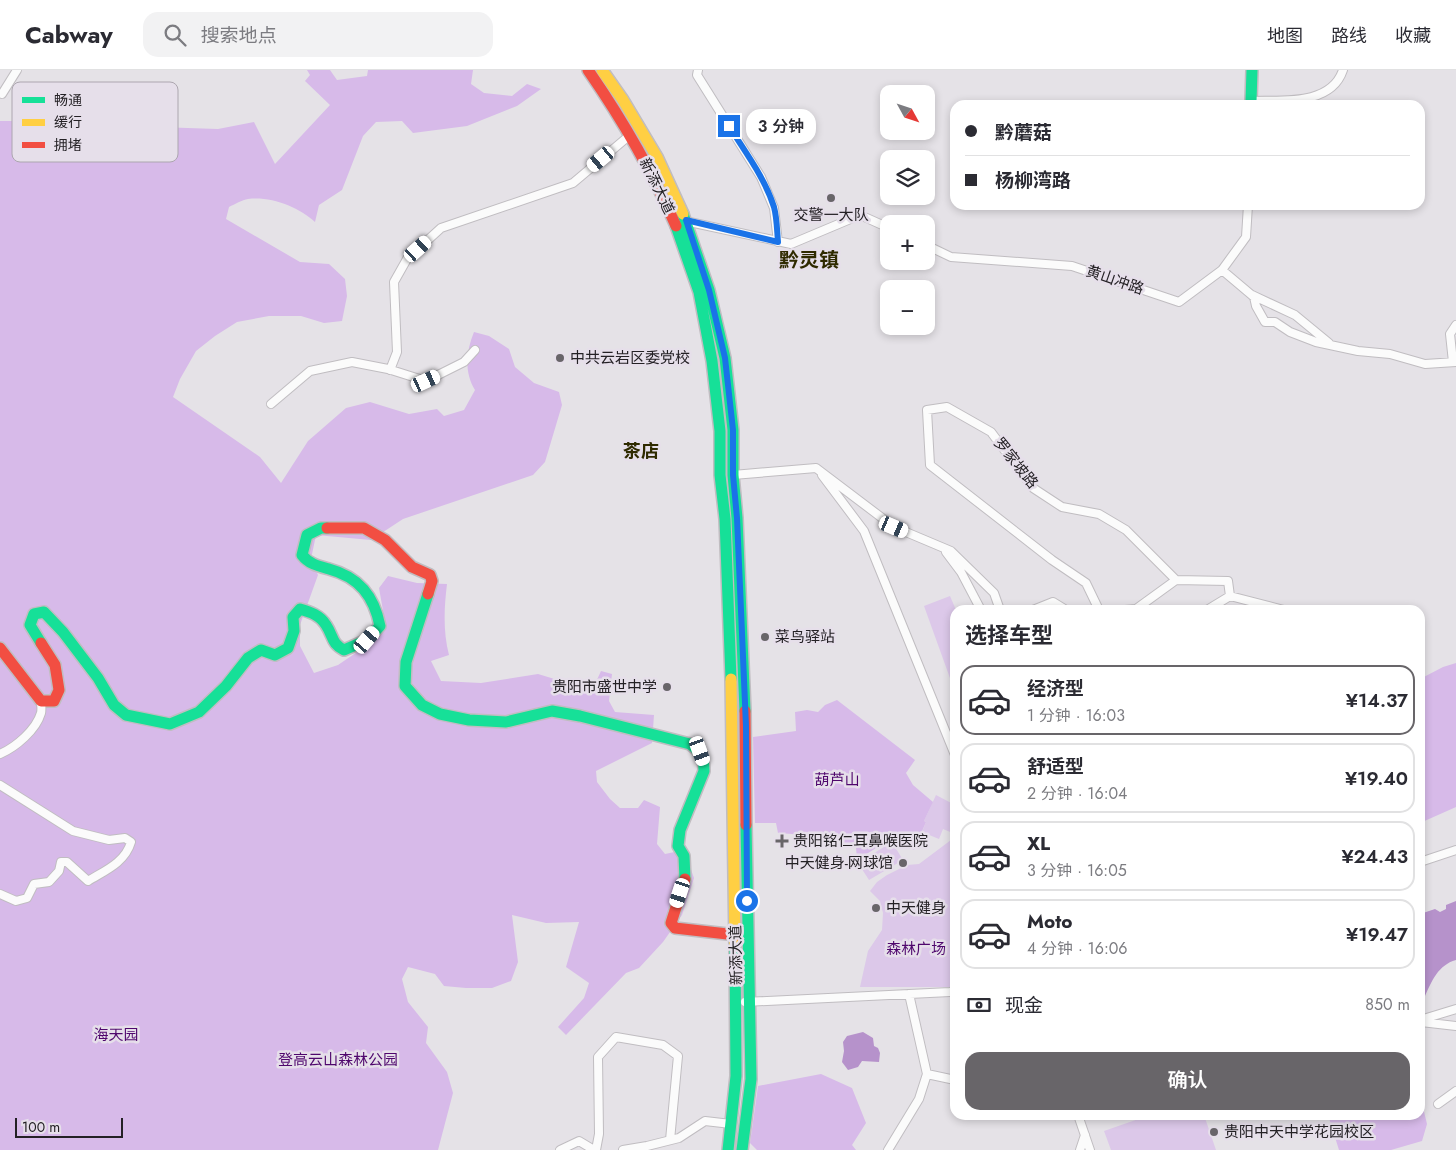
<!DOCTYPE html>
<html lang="zh">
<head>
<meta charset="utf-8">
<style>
	body { margin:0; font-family:Jost,"Noto Sans SC",sans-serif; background:#f2f2f3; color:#2b2b33; height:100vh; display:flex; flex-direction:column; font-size:19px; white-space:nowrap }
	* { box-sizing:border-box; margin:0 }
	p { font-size:16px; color:#7c7c81 }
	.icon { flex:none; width:28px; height:28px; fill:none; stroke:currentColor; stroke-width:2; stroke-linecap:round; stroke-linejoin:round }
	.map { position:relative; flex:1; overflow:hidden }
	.side { position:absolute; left:950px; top:535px; width:475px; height:515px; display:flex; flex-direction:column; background:#fff; border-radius:15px; box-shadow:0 2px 8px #0003 }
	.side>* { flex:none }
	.hud { position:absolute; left:950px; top:30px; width:475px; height:110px; border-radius:15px; box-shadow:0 2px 8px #0003; display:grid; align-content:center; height:110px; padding:0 15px; background:#fff }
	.needle { width:32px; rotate:130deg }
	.buttons { position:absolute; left:880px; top:15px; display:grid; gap:10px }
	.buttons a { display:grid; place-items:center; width:55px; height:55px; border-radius:10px; background:#fff; box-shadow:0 2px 8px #0003; font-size:25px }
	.scale { position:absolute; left:15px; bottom:12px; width:108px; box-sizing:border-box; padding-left:5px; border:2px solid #242125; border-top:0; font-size:14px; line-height:18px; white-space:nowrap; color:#242125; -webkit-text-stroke:4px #e6dfea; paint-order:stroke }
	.end { position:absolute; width:22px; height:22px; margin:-11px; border:6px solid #1a73e8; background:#fff; box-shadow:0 0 0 2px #fff }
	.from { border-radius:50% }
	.bubble { position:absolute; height:35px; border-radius:15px; background:#fff; box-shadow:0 2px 8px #0003; font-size:16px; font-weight:600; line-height:35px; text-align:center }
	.car { position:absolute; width:15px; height:30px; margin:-15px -8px; border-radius:6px; box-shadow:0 0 4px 1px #0007; background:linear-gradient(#fff 24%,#345 0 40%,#fff 0 76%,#345 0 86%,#fff 0) }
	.hud b { display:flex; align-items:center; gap:18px; height:48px; font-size:19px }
	.hud b+b { border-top:1px solid #e1e1e2 }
	.hud i { width:12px; height:12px; background:#2b2b33 }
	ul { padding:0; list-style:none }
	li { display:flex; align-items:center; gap:15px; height:70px; margin:0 10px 8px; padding:0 5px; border:2px solid #e1e1e2; border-radius:15px }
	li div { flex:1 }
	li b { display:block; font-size:19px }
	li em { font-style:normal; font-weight:600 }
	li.selected { border-color:#686569 }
	li>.icon { width:45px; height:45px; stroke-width:1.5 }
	h2 { padding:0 15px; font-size:22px; line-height:60px }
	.pay { display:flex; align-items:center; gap:12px; height:55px; padding:0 15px; font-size:19px }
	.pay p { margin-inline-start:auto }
	.button { display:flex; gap:10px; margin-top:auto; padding:10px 15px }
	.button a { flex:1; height:58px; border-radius:15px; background:#686569; color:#fff; font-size:20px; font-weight:600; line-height:58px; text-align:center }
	header { display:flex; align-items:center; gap:30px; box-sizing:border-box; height:70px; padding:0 25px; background:#fff; border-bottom:1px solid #e1e1e2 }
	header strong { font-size:24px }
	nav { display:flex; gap:28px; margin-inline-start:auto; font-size:18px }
	.search { width:350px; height:45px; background:#f2f2f3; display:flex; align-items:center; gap:12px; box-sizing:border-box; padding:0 18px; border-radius:15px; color:#7c7c81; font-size:19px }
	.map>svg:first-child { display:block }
</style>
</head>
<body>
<header>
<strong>Cabway</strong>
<div class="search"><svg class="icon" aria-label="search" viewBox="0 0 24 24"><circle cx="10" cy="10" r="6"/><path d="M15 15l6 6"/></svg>搜索地点</div>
<nav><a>地图</a><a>路线</a><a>收藏</a></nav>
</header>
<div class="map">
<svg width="1456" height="1080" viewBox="0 0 1456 1080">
	<rect width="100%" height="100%" fill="#e5e2e7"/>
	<path fill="#dcc8e9" d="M950,526l6,14 -1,82 -31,-86z
		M936,725l19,10v29l-12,-5 -4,10 -17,-7 4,-10 -2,-1z
		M951,770h4v145l-6,2h-89l8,-36 14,-21 1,-17 -3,-12 -10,-10 7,-9 10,-7 20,-10 12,-1z
		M892,772l11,18 -34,20 -11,-17z
		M1150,1045h54l12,35h-105l-7,-19z"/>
	<path fill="#d7bae9" d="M307,0h23l7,10 30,-4 1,-6h105l-2,14 13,9 28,3 15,-12 14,5 -24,17 -50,20 -54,7 -11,-12 -26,1 -13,14 -21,54 -23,15 -4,17c-16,-15 -44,-26 -67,-23 -6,1 -13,5 -19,8l-3,12 74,43 29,2 16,15 2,17 -5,25 -18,2 -23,-7h-32l-32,6 -22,14 -19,15 -16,28 -7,18 87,60 21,26 27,-42 38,-33 24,-6 39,12 28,-5 7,7 20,-6 11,-20c-11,-18 -9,-39 -1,-58l15,4 20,13 6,18 19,16 25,9 3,13 -17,57 -12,13 -130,44 -32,21 -55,-5 -5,24 7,16 -18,50v21l14,27 24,-8 34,-23 13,-20 -6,-34 9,-12 29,7 30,1c-3,25 -4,47 2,71l-18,6 10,20 40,2 57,-9 33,10 19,11 11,-24 11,3 -3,27 6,11 39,3 -2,28 -56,28 1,11 13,17 10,9h18l6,-8 16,7 -3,37 8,10 19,-4 10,28 -12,37 -19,27 -24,26 -13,5 -60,62 -8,-8 26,-29 5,-15 -23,-16 13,-45 -33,1 -34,-8 6,47 -7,19 -19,7h-26l-22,-2 -9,-12 -27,-7 -6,12 6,23 20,25 -2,16 21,29 6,21 -15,57h-438v-1029h20l13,8 23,22 17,-17 -7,-10 152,5 36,-7 21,42 55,-59 -25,-24 5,-6z
		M1456,593v144l-36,16v-144l23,-12z
		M837,630l78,60 -9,13 7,12 20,17 -9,19 2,1 -12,28 -22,-12 -35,22 -1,-13 -48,1 -2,-13 -28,-2 -2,-10h-21l-2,-86 43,-6 -1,-19 12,-2 11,2 7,-7z
		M821,1004l31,14 14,35 -14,22 4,5h-99l-7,-7 8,-57z
		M1420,1025l7,29 -5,17 -31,9h-52l-11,-35h92z"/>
	<path fill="#b692cb" d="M1456,831v59c-18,5 -24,21 -31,36l-5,2v-84l15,-5 5,3 6,-3v-4z
		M863,962l10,6 1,8 4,2 2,5 -1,9 -17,-1 -4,6 -10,3 -6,-8 2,-11 -1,-9 4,-6z"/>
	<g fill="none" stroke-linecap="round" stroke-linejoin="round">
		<defs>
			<path id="street" d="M698,0l-1,5 64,102 13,31 4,34
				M2,24l15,-24
				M1251,34v-3c31,-1 80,5 92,-31
				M685,151l106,23 69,-29 29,13
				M926,175l25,12 121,9 107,36 43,-32 24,-33 2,-32
				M1222,200l32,27 2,9 9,16h10l15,10 26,10 42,9 32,3 35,10 31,-2
				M1252,225l43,20 34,28
				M1453,292l-3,-28 6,-9
				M390,300l7,-18 -3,-70 13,-23 34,-31 132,-45 57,-48
				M271,334l39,-33 42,-9 36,7 38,12 38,-19 11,-12
				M733,405l83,-7 78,59 57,24 43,42 6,17
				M822,405l42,56 91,224
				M946,482l15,20 20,38
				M1033,540l20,-8 13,8
				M1099,540l-13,-27 -34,-23 -122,-95 -3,-55 20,-3 44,25 42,56 29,19 37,7 27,16 50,50 52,1 2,15
				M1125,540l11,-1 40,-29
				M1207,540l23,-14 54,14
				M0,684c16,-7 36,-24 41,-41 1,-4 0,-9 0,-12
				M0,715l73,46 36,9 16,-2 6,4c-6,21 -27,29 -43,39l-21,-19h-6l-2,9 -10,11 -15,2 -7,14 -11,3 -16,-7
				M1420,792l36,-12
				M909,924l18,80 28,6
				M745,932l205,-10 5,-1
				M1420,950l36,-11
				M1421,952l35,4
				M1438,1034l18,-13
				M1078,1045l12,35
				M560,1080l19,-9 15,9
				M596,1080l3,-16 -1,-77 18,-20 47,8 15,11 -8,84
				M623,1080l24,-4 32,-8 26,-17 26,3
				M888,1080l31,-51 8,-25
				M1080,1080l5,-15"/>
			<path id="fast" d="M1251,31l1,-31
				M683,144l26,76 16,68 8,72v45l4,43 8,193
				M676,156l23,66 13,69 8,70v44l5,44 6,160
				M428,524l-22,68 -1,24 17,19 18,9 29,6 37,2 46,-11 28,5 110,28c11,8 14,14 14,27l-24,59 -2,16 6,10 1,23
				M41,573l-11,-18 4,-11 10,-2 19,20 35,46 16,27 12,10 44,9 29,-12 27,-26 22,-28 13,-8 14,5 13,-7 6,-17 -1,-14 7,-8c10,3 20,6 26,16 8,12 5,18 18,25l23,-10 13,-14c-6,-30 -21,-49 -51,-57 -11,-3 -20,-5 -27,-14l5,-20 14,-7h6
				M728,1080l8,-74 -1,-130
				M742,1080l9,-71 -5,-254"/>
			<path id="slow" d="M602,0l21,30 34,57 26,57
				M731,609l4,267"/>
			<path id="jam" d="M588,0c34,49 64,101 88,156
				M327,458h37l21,12 27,27 18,8 2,6 -4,13
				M0,578l41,53h13l5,-11 -4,-25 -14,-22
				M745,641l1,114
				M685,809l-14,44 4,5 61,7"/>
		</defs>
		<use href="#street" stroke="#c0bdc1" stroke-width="10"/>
		<use href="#fast" stroke="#c0bdc1" stroke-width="14"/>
		<use href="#slow" stroke="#c0bdc1" stroke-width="14"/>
		<use href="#jam" stroke="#c0bdc1" stroke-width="14"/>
		<use href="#street" stroke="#fbfbfb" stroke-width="8"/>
		<use href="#fast" stroke="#16e098" stroke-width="11"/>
		<use href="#slow" stroke="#ffcf43" stroke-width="11"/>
		<use href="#jam" stroke="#f24e42" stroke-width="11"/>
	</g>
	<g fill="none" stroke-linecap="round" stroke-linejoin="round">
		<path stroke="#1a73e8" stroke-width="6" d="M729,56c16,26 36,52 45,81 3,11 3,24 4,35l-92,-22 23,70 16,68 8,72v45l4,43 9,208 1,175"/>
	</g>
	<g fill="#686569" stroke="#e6dfea" stroke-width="2">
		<circle cx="831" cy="128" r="5"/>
		<circle cx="560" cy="288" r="5"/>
		<circle cx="765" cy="567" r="5"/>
		<circle cx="667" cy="617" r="5"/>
		<path d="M779.5 763.5h5v5h5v5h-5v5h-5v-5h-5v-5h5z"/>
		<circle cx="903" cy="793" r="5"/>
		<circle cx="876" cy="838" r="5"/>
		<circle cx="1214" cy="1062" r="5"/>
	</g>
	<g text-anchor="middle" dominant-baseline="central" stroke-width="5" stroke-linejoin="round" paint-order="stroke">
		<g font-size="15" fill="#242125" stroke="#e6dfea">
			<text transform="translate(657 116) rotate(64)">新添大道</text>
			<text transform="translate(1115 210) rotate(19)">黄山冲路</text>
			<text transform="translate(1016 393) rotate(51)">罗家坡路</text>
			<text transform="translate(736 885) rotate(-91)">新添大道</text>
		</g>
		<g font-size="15" fill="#242125" stroke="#e6dfea" text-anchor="start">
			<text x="831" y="145" text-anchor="middle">交警一大队</text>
			<text x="570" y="288">中共云岩区委党校</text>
			<text x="775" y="567">菜鸟驿站</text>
			<text x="657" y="617" text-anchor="end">贵阳市盛世中学</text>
			<text x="793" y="771">贵阳铭仁耳鼻喉医院</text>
			<text x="893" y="793" text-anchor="end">中天健身-网球馆</text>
			<text x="886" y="838">中天健身</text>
			<text x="1224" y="1062">贵阳中天中学花园校区</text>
		</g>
		<g font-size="15" fill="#4f076d" stroke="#e6dfea">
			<text x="837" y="710">葫芦山</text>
			<text x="916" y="879">森林广场</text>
			<text x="116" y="965">海天园</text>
			<text x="338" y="990">登高云山森林公园</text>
		</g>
		<g font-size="18" font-weight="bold" fill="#2f2a00" stroke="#e6dfea">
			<text x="641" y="381">茶店</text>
		</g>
		<g font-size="20" font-weight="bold" fill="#2f2a00" stroke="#e6dfea">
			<text x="809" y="190">黔灵镇</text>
		</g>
	</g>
	<rect x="12" y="12" width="166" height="80" rx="8" fill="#e6dfea" stroke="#aca6af" stroke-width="1"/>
	<rect x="22" y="27" width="23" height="6" fill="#16e098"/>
	<rect x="22" y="49" width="23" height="7" fill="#ffcf43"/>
	<rect x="22" y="72" width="23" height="6" fill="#f24e42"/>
	<g font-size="14" fill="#242125">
		<text x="54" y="35">畅通</text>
		<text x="54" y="57">缓行</text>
		<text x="54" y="80">拥堵</text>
	</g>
</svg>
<div class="buttons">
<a><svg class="needle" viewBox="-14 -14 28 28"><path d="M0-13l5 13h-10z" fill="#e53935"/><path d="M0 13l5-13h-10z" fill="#7c7c81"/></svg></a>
<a><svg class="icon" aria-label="layers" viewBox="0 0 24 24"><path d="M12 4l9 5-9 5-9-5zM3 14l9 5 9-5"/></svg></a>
<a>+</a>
<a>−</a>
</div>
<div class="scale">100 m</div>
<i class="end from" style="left:747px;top:831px"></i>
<i class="end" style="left:729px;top:56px"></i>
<div class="bubble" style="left:746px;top:39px;width:70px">3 分钟</div>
<i class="car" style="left:601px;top:89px;rotate:230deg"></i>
<i class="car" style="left:418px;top:179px;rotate:48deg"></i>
<i class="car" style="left:426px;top:311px;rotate:65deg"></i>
<i class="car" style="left:894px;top:457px;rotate:113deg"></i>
<i class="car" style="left:367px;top:570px;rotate:41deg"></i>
<i class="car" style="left:700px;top:681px;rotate:160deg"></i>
<i class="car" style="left:680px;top:823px;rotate:198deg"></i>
<div class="hud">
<b><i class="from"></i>黔蘑菇</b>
<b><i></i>杨柳湾路</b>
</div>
<section class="side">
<h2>选择车型</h2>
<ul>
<li class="selected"><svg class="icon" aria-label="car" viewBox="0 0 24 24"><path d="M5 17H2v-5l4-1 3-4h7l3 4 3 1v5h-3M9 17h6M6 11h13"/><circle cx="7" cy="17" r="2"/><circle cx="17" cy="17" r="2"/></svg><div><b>经济型</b><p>1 分钟 · 16:03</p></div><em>¥14.37</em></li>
<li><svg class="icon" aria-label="car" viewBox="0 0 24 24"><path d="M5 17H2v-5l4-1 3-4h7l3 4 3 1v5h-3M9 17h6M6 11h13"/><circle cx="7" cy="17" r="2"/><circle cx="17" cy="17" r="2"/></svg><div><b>舒适型</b><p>2 分钟 · 16:04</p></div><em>¥19.40</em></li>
<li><svg class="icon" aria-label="car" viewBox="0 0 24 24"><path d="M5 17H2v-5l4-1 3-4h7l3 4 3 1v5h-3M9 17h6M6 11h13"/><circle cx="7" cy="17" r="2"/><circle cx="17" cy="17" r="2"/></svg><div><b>XL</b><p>3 分钟 · 16:05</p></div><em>¥24.43</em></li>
<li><svg class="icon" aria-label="car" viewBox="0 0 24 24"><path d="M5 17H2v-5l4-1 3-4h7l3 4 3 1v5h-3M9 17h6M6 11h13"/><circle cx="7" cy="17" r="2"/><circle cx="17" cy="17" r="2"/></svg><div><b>Moto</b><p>4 分钟 · 16:06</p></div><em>¥19.47</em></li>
</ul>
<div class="pay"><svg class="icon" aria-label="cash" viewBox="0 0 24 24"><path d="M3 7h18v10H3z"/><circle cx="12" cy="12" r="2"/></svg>现金<p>850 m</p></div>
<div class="button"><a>确认</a></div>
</section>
</div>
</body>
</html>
